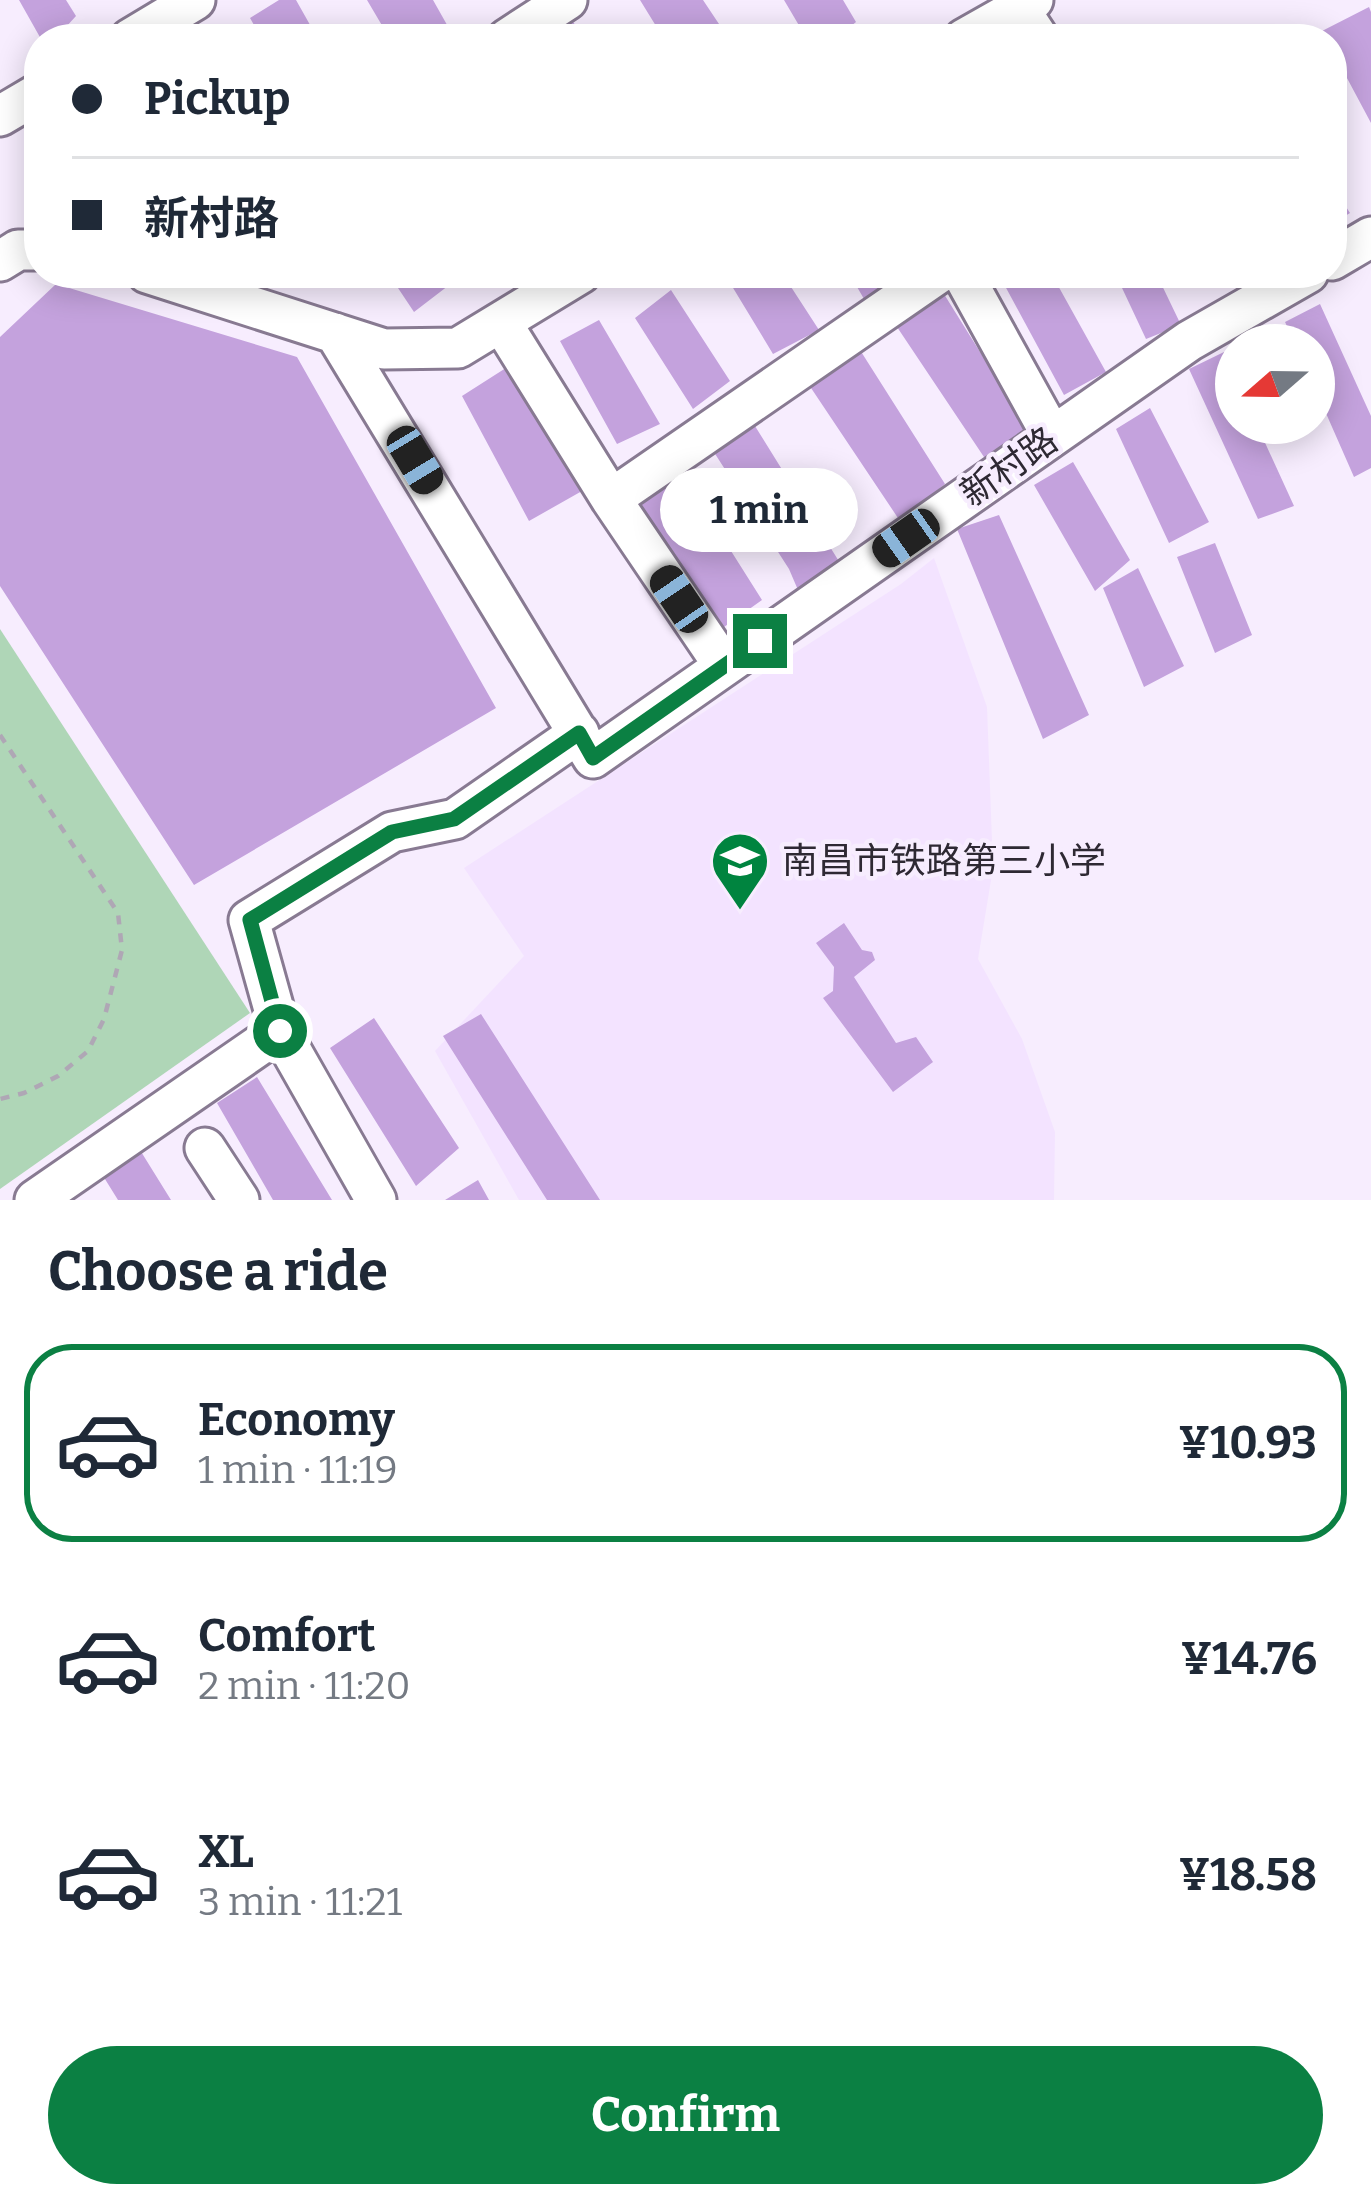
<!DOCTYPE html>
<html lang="en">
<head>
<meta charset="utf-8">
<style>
	body { margin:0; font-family:Bitter,"Noto Sans SC",serif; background:#f6f6f7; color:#1f2937; height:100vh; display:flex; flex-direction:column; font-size:45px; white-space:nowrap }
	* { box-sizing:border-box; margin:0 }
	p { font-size:39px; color:#747a83 }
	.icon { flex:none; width:66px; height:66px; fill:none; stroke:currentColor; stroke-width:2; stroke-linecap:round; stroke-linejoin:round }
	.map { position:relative; height:1200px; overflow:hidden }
	.side { display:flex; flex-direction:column; background:#fff; flex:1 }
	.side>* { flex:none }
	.hud { position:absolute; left:24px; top:24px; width:1323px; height:264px; border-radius:48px; box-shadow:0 6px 30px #0003; display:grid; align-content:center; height:264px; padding:0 48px; background:#fff }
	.needle { width:78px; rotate:250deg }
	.controls { position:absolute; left:1215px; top:324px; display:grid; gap:24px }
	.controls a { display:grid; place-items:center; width:120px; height:120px; border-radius:50%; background:#fff; box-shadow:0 6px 30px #0003; font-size:60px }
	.end { position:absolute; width:54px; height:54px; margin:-27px; border:15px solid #0b8043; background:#fff; box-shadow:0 0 0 6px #fff }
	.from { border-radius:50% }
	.bubble { position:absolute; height:84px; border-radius:42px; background:#fff; box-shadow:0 6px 30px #0003; font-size:39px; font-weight:700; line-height:84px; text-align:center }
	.car { position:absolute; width:36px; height:72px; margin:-36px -18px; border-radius:15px; box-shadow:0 0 9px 3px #0007; background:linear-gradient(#222 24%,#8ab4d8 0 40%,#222 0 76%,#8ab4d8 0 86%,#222 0) }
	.hud b { display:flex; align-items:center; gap:42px; height:114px; font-size:45px }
	.hud b+b { border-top:3px solid #e0e1e3 }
	.hud i { width:30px; height:30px; background:#1f2937 }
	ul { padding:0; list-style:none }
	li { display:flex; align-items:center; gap:36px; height:198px; margin:0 24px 18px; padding:0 24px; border:6px solid transparent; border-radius:48px }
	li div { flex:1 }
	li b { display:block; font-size:45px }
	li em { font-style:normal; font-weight:700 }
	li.on { border-color:#0b8043 }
	li>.icon { width:108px; height:108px; stroke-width:1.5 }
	h2 { padding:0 48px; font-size:54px; line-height:144px }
	.button { display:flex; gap:24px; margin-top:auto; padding:24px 48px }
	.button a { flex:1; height:138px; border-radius:72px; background:#0b8043; color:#fff; font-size:48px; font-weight:700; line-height:138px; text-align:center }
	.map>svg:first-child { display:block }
</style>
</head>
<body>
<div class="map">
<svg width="1371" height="1200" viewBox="0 0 1371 1200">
	<rect width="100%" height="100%" fill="#f7edfe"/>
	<path fill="#f3e3ff" d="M934,558l53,149 6,161 -15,91 44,80 33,93 -1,68h-535l-84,-149 89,-95 -60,-88 437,-284z"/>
	<path fill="#afd6b7" d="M0,629l250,384 -250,176z"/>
	<path fill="#c4a2dd" d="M19,0h47l10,16 -21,23h-14z
		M279,0h17l22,39h-56l-12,-21z
		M367,0h66l22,39h-65z
		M640,0h63l26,39h-65z
		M784,0h59l13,22 -21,17h-28z
		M1369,7l2,5v111l-39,-73v-11h-6l-4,-8z
		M572,20l12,19h-39z
		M1332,185l18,28 -18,11z
		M388,273h66l3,6 -43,33z
		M724,273h58l37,57 -46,24z
		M849,273h56l-41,26z
		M998,273h53l55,99 -42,23z
		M1115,273h41l25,52 -35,14z
		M1235,273h52l-39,25z
		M56,284l241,73 199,351 -302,177 -194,-299v-249z
		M939,286l89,143 -42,31 -95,-142z
		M671,290l59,91 -37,28 -58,-91z
		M1320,304l51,112v52l-17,9 -40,-91v-41h-18l-11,-23z
		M599,320l61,104 -43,20 -57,-103z
		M853,339l92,145 -45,37 -99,-148z
		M1224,352l12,27v44h20l38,83 -36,13 -69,-150z
		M509,366l73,125 -53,30 -67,-125z
		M1150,408l59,114 -40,21 -53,-114z
		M750,418l90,145 -42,27 -9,-21 -79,-123z
		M1073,462l57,98 -35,31 -61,-106z
		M678,467l84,133 -38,27 -90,-132z
		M999,515l90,200 -46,24 -86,-210z
		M1215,543l37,92 -37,18 -38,-96z
		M1138,568l46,98 -40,21 -41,-99z
		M844,923l18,27 10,2 3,8 -21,17 42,66 20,-6 17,25 -40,30 -70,-94 10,-7 1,-24 -18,-24z
		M481,1014l119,186h-53l-104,-164z
		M374,1018l85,130 -43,38 -86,-138z
		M257,1077l75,123h-59l-56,-97z
		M135,1142l36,58h-53l-23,-37z
		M478,1180l11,20h-44z"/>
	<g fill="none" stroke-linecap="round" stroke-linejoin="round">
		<defs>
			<path id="minor" d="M1018,7l21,32
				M130,39l65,-39
				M507,39l60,-39
				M964,39l69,-39
				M0,116l39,-23
				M1332,260l39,-23
				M0,261l18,-11h21
				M147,273l237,76 74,-1 123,-75
				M962,273l90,163
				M501,322l110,177 113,167
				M335,333l258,425 596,-417 119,-68
				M611,499l328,-226
				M205,1148l34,52
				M35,1200l245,-169
				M376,1200l-96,-169 -31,-111 143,-88 63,-13 124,-86"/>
		</defs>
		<use href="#minor" stroke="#887a92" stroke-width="45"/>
		<path stroke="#afa7b5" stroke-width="4.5" stroke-dasharray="9 9" stroke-linecap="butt" d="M0,735l118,178 4,37 -18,69 -16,32 -30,25 -34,17 -24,6"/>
		<use href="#minor" stroke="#fff" stroke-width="39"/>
	</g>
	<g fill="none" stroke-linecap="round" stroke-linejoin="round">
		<path stroke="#0b8043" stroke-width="15" d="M280,1031l-30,-111 142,-88 62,-13 125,-86 14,25 167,-117"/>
	</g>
	<defs>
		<symbol id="school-pin" viewBox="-11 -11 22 30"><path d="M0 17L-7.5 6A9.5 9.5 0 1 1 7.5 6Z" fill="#00843f" stroke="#f7edfe"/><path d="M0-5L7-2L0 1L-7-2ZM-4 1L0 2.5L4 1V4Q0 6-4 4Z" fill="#fff"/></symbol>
	</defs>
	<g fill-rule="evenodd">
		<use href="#school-pin" x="707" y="828" width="66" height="90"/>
	</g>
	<g text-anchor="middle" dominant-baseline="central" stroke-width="9" stroke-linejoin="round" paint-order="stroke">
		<g font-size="36" fill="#2e2933" stroke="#f7edfe">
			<text transform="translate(1009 467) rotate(-35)">新村路</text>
		</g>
		<g font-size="36" fill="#2e2933" stroke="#f7edfe" text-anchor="start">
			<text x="782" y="861">南昌市铁路第三小学</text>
		</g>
	</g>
</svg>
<div class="controls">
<a><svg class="needle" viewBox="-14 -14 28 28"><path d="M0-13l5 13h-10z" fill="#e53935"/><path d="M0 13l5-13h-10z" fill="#747a83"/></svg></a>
</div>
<i class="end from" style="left:280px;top:1031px"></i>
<i class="end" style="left:760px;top:641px"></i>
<div class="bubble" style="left:660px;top:468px;width:198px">1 min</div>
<i class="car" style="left:415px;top:460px;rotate:149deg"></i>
<i class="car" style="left:906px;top:538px;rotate:235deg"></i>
<i class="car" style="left:679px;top:599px;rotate:326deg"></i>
<div class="hud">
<b><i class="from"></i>Pickup</b>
<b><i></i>新村路</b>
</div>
</div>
<section class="side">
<h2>Choose a ride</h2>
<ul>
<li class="on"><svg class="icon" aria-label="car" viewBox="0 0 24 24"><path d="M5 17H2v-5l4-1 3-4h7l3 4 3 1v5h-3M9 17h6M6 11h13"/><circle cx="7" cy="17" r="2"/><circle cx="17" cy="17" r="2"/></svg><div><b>Economy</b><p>1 min · 11:19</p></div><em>¥10.93</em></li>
<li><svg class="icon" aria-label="car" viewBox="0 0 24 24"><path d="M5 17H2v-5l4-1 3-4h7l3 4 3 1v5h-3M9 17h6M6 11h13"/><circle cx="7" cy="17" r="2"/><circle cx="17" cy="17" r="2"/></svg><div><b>Comfort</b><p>2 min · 11:20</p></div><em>¥14.76</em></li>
<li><svg class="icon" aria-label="car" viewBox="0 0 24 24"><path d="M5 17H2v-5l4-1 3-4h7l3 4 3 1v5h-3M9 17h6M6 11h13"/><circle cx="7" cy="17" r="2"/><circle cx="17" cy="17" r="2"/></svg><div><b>XL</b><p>3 min · 11:21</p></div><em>¥18.58</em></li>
</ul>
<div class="button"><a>Confirm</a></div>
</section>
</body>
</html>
